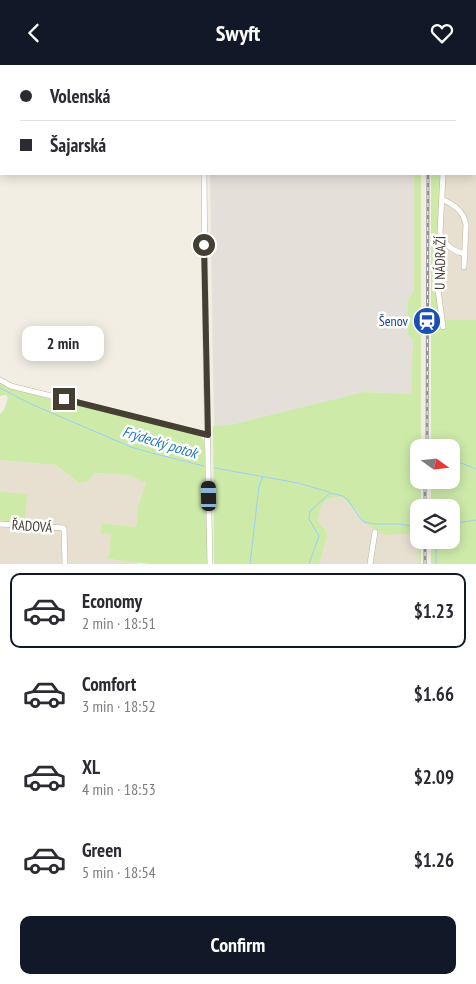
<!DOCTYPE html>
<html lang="en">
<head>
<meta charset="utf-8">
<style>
	body { margin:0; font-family:"PT Sans Narrow",sans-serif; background:#f7f7f7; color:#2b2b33; height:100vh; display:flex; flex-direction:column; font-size:19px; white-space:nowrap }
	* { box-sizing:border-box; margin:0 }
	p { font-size:16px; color:#7c7c81 }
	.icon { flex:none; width:28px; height:28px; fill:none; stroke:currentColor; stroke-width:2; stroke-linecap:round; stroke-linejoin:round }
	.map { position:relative; height:499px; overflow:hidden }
	.sheet { display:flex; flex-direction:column; background:#fff; flex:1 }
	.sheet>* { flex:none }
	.guide { position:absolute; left:0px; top:0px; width:476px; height:110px; box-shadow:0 2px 12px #0003; display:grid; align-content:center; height:110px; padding:0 20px; background:#fff }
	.needle { width:32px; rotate:105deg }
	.tools { position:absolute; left:410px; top:374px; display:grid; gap:10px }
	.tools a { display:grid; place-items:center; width:50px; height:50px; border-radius:10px; background:#fff; box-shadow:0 2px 12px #0003; font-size:25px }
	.end { position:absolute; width:22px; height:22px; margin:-11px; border:6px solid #453e33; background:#fff; box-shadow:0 0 0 2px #fff }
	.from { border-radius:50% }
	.bubble { position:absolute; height:35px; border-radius:10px; background:#fff; box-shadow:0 2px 12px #0003; font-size:16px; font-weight:700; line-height:35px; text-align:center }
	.car { position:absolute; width:15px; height:30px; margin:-15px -8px; border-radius:6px; box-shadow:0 0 4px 1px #0007; background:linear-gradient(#222 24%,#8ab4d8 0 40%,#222 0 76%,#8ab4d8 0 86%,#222 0) }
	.guide b { display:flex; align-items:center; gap:18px; height:48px; font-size:19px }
	.guide b+b { border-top:1px solid #e1e1e2 }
	.guide i { width:12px; height:12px; background:#2b2b33 }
	ul { padding:9px 0 0; list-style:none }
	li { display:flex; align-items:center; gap:15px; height:75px; margin:0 10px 8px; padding:0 10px; border:2px solid transparent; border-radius:10px }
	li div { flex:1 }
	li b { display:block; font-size:19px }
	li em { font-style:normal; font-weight:700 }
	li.current { border-color:#111827 }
	li>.icon { width:45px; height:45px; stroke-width:1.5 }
	.button { display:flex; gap:10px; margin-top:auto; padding:10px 20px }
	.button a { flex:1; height:58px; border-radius:10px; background:#111827; color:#fff; font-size:20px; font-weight:700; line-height:58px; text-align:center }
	header { display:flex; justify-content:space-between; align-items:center; height:65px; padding:0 20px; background:#111827; color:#fff; font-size:22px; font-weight:700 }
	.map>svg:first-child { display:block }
</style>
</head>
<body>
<header><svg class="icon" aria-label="back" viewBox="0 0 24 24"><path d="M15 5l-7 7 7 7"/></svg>Swyft<svg class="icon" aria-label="heart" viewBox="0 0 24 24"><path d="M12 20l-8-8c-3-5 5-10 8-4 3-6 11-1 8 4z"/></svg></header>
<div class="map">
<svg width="476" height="499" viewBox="0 0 476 499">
	<rect width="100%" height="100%" fill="#f3eee3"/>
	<path fill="#e7e0d1" d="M440,0h36v255h-32l-8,-36 5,-110h34v-108h-35z
		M0,395l56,5 23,18 14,-10 35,2 18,8 -8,23 -2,21 -35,-4 -1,10 11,1 -3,25 29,3v2h-137z
		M333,432h9l15,14 6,11 54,11 2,31h-100l8,-27v-5l-10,-12v-5l4,-9 4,-5z"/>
	<path fill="#e5dfd9" d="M208,0h206v1h-206z
		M210,109h204v118l-6,8v35l5,6 -1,53 -49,-2 -129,32 -20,2z"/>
	<path fill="#cdeaa9" d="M414,109h7v273h-2v33h2v27h-2v33h2v24h-2l-2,-31 -32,2 -22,-13 -6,-11 -15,-14h-9l-8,4 -4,5 -4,14 10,12v5l-8,27h-105l-1,-138 21,-2 129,-32 48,2 2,-53 -5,-6v-35l6,-9z
		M431,109h10l-5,99 8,47h32v244h-45v-24h20v-33h-20v-27h20v-33h-20z
		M0,317l53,17 147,37 4,5 3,35v88h-56l-43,-5 3,-25 -11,-1 1,-10 35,4 2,-21 8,-23 -18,-8 -34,-2 -5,8 -10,2 -23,-18 -56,-5v-46l4,-4 4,-12 -2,-3 -6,1z
		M0,427l27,2 -2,29 -25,-1z"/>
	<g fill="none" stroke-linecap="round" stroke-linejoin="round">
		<path stroke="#9bd0f4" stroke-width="1" d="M0,323l31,16 100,43 21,6 52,13
			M415,390h4
			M451,394l25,10
			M215,403l83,15 31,9
			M451,459l25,-4
			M436,475v24
			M250,499l9,-78 4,-9
			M309,499l10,-28 -10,-17 1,-8 20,-18 13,3 5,4 12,18 4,4 11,2h23l21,3"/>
		<defs>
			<path id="street" d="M201,0v1
				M442,0v1
				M204,109l2,191 4,199
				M443,109l-3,59 -3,25v24l6,45
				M442,134c12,6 22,12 24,26l-2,42
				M440,169c6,11 12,17 25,20
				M0,315l11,6 197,49
				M0,459l64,4 1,36
				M370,499l5,-32"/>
		</defs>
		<use href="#street" stroke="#bfb6a5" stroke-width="6"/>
		<use href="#street" stroke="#fff" stroke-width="5"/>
		<defs>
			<path id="rail" d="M428,1v-1
				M427,382l1,-273
				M425,415v27
				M425,499v-24"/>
		</defs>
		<use href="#rail" stroke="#949494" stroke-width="3"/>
		<use href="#rail" stroke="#fff" stroke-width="1" stroke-dasharray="4" stroke-linecap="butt"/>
	</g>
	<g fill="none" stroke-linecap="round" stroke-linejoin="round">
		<path stroke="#453e33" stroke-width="6" d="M64,334l144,36 -4,-190"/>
	</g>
	<defs>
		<symbol id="station-disc" viewBox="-11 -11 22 22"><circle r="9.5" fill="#1a4fb4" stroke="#fff"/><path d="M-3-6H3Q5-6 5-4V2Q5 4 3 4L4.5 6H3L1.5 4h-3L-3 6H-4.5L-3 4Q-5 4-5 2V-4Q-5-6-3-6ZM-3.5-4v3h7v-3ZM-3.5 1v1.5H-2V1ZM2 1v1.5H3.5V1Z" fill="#fff"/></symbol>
	</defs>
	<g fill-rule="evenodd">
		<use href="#station-disc" x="411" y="240" width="32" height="32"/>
	</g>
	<g text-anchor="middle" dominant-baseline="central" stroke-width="5" stroke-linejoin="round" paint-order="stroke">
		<g font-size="14" fill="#453e33" stroke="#fff">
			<text transform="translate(440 198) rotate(-89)">U NÁDRAŽÍ</text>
			<text transform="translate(32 461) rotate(4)">ŘADOVÁ</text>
		</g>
		<g font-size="14" fill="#164399" stroke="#fff" text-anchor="end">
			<text x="408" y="256">Šenov</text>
		</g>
		<g font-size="15" font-style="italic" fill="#267bb7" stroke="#fff">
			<text transform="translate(160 377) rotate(17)">Frýdecký potok</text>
		</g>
	</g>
</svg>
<div class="tools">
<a><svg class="needle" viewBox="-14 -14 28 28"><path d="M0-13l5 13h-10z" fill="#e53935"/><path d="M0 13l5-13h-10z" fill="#7c7c81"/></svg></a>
<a><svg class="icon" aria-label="layers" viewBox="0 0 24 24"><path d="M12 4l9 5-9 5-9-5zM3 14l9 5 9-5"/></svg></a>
</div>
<i class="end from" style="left:204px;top:180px"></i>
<i class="end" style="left:64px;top:334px"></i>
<div class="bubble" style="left:22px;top:261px;width:82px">2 min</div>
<i class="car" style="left:209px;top:431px;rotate:359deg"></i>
<div class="guide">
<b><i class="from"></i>Volenská</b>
<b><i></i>Šajarská</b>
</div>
</div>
<section class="sheet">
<ul>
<li class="current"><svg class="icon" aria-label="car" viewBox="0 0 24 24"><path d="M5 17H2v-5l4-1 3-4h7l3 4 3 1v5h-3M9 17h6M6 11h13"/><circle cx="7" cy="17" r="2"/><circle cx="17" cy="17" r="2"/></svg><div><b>Economy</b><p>2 min · 18:51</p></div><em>$1.23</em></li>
<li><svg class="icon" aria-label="car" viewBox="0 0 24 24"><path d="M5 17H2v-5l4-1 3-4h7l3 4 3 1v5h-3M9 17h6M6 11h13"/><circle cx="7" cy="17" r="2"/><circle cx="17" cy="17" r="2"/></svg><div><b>Comfort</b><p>3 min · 18:52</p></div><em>$1.66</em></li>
<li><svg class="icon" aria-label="car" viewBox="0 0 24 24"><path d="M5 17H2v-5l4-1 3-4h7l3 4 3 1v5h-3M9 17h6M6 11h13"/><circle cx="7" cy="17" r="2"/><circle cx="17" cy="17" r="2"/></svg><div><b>XL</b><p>4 min · 18:53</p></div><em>$2.09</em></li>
<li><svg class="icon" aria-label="car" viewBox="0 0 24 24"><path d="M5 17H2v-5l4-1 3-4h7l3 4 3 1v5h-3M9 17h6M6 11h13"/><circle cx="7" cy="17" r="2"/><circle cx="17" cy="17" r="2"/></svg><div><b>Green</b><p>5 min · 18:54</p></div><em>$1.26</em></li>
</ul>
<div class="button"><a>Confirm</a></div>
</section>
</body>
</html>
